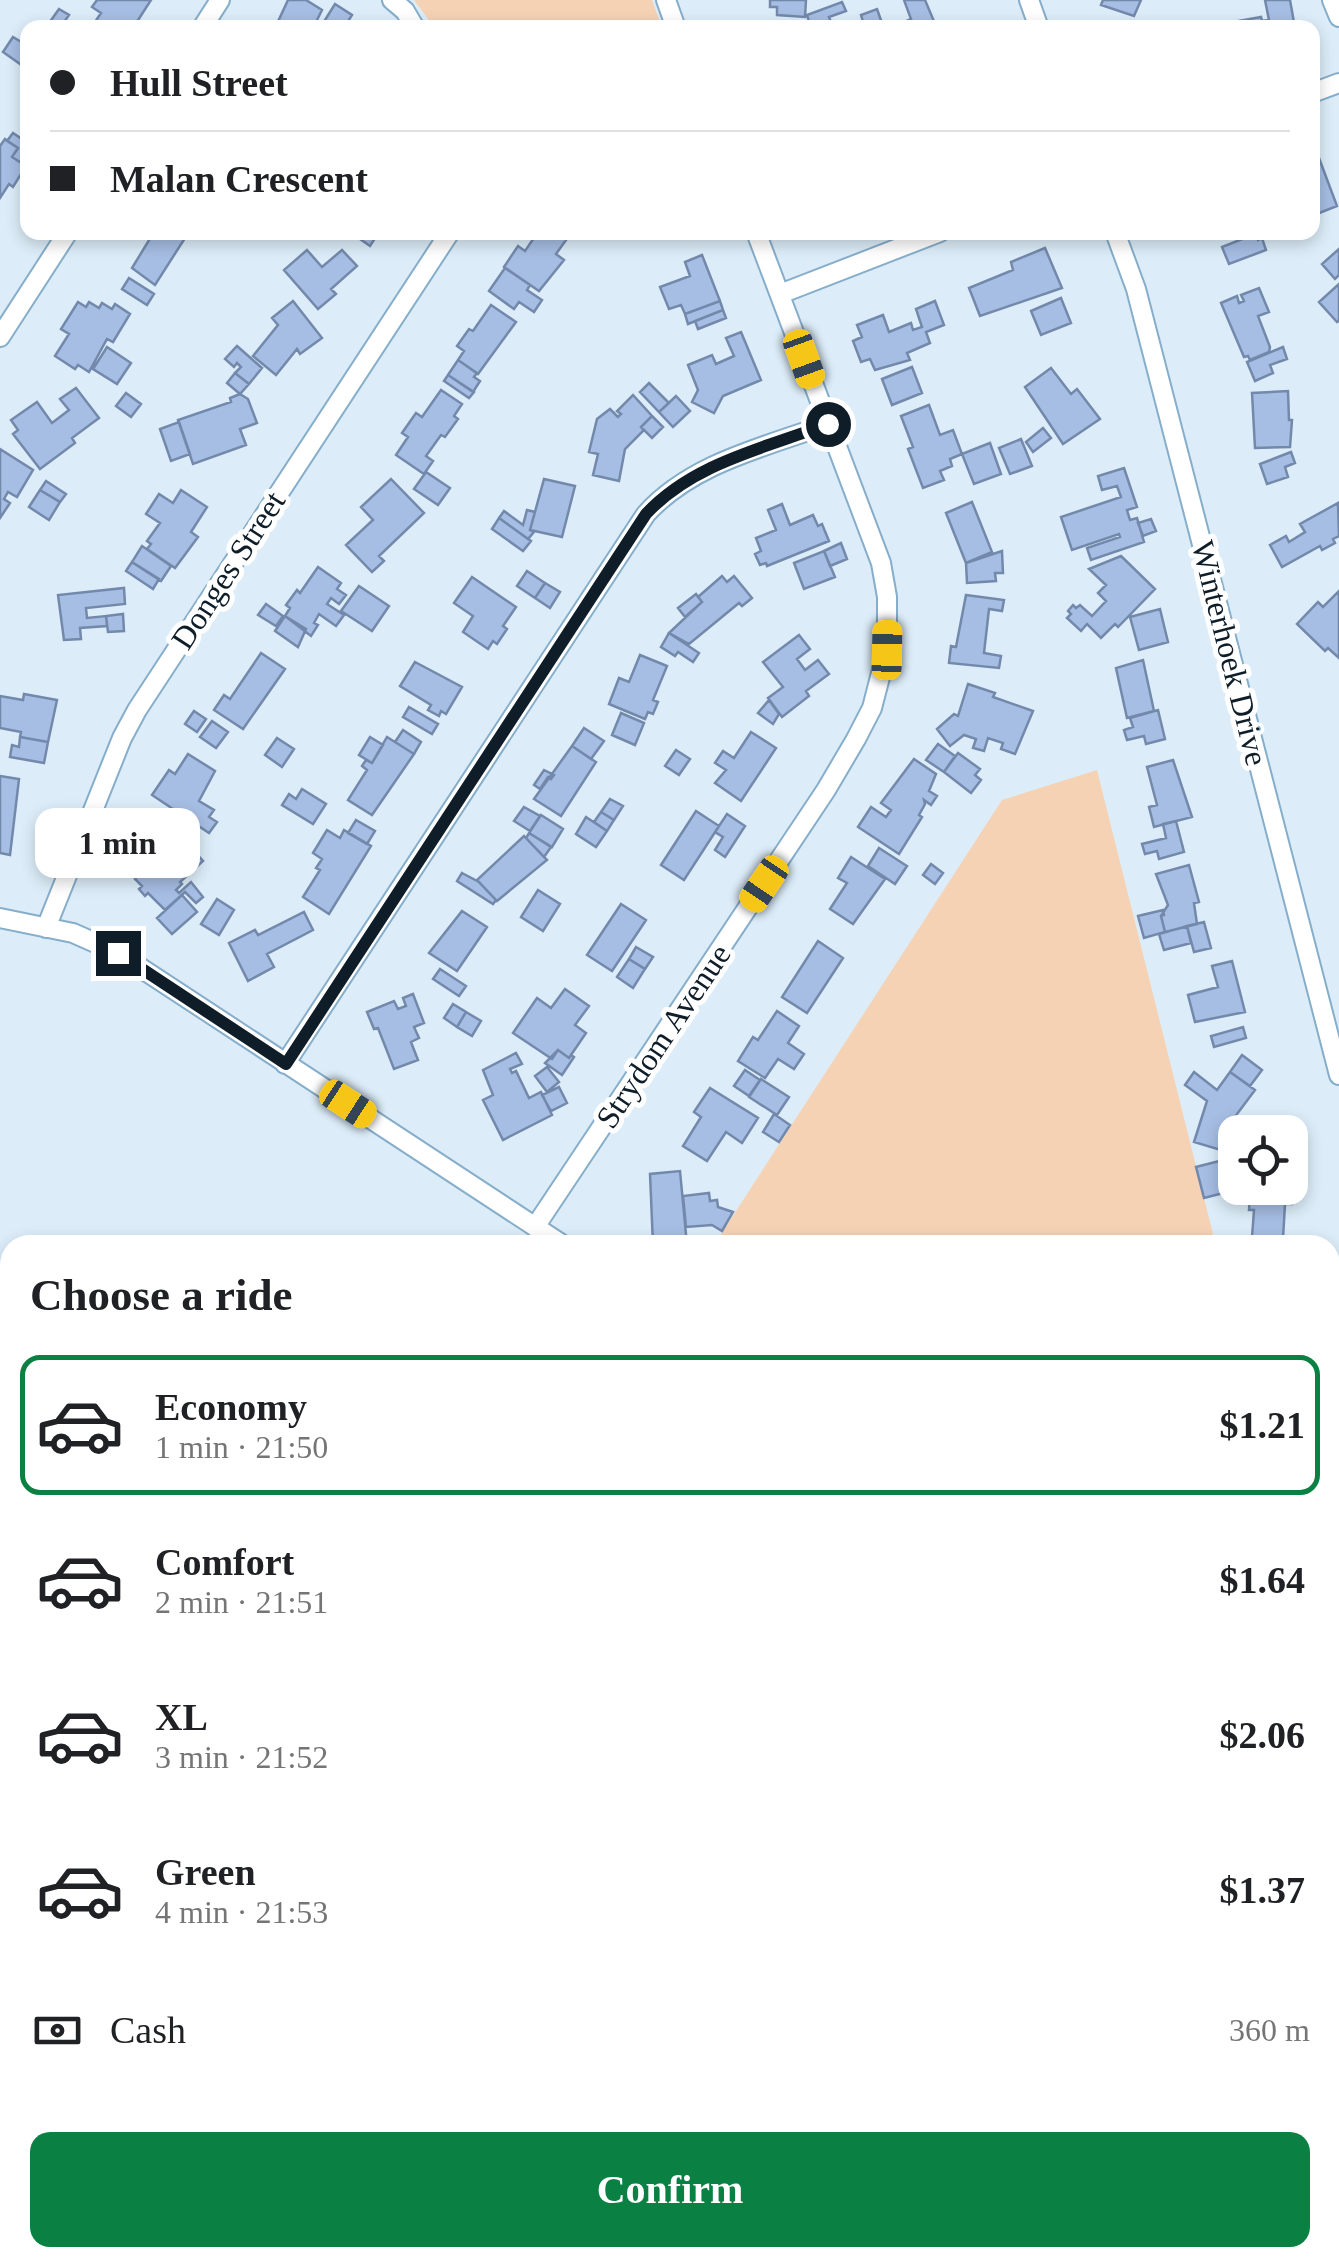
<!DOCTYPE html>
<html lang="en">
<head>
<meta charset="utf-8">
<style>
	body { margin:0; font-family:"Times New Roman",serif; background:#f6f6f6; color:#202124; height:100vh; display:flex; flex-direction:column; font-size:38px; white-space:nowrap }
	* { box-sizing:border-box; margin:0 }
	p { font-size:32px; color:#757577 }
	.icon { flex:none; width:55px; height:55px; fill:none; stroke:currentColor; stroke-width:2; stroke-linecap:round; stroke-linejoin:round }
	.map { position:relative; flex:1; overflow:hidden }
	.side { position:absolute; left:0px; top:1235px; width:1340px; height:1032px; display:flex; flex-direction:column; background:#fff; border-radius:30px 30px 0 0; box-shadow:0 5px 15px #0003 }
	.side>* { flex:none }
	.hud { position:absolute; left:20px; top:20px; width:1300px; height:220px; border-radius:20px; box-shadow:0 5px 15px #0003; display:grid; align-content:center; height:220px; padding:0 30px; background:#fff }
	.controls { position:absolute; left:1218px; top:1115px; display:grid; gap:20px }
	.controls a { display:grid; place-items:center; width:90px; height:90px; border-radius:20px; background:#fff; box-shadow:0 5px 15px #0003; font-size:50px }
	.end { position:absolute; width:45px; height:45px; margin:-22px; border:12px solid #0e1d28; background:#fff; box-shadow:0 0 0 5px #fff }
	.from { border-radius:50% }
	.bubble { position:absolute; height:70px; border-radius:20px; background:#fff; box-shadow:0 5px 15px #0003; font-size:32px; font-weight:700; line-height:70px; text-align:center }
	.car { position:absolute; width:30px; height:60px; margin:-30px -15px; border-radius:12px; box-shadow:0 0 8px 2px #0007; background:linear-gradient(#f5c518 24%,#345 0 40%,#f5c518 0 76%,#345 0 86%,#f5c518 0) }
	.hud b { display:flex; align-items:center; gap:35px; height:95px; font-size:38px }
	.hud b+b { border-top:2px solid #e0e0e0 }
	.hud i { width:25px; height:25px; background:#202124 }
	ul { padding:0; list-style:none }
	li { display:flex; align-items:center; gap:30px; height:140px; margin:0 20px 15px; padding:0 10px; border:5px solid transparent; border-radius:20px }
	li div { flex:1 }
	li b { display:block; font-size:38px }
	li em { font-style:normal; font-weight:700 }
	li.current { border-color:#0b8043 }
	li>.icon { width:90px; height:90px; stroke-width:1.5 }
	h2 { padding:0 30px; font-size:45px; line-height:120px }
	.pay { display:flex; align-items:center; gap:25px; height:110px; padding:0 30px; font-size:38px }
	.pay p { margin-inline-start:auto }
	.cta { display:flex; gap:20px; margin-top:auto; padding:20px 30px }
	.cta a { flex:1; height:115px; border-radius:20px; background:#0b8043; color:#fff; font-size:40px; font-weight:700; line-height:115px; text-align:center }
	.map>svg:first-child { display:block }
</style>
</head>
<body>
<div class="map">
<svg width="1339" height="2266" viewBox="0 0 1339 2266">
	<rect width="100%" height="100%" fill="#dcedf9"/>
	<path fill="#f6d2b5" d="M414,0h238l10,27h-228z
		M1097,770l116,464 -7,11h-492l288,-445z"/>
	<path fill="#a6bee3" stroke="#7389ac" stroke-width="2.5" d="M97,0h54l-18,28h-42l10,-15 -9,-6z
		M288,0h18l16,10 -9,18h-38z
		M770,0h36l-1,17 -28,-2v-8h-7z
		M904,0h21l11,26 -34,2 -2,-4 11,-5z
		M1103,0h38l-7,16 -33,-11z
		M1265,0h25l5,28h-61l-1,-6 28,-5 1,4 7,-1z
		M842,2l4,9 -17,6 3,8 -21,3 -4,-13z
		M335,4l17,11 -5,8 1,5h-28z
		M59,9l10,6 -9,13h-10l-3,-2z
		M877,9l6,17 10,-4 3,6h-31l-4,-13z
		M13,37l15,9v7l-8,11 -17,-12z
		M28,132v33l-2,1 -14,-9 6,-9 -11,-7 6,-8 9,6z
		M5,139l13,9 -6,9 14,9 -13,21 -4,-3 -9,14v-52z
		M1319,158l18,48 -25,10v-56z
		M154,232h23l8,6 -30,47 -23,-17z
		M350,232h29l-9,14z
		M538,232h17l11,8 -10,14 8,6 -25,31 -35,-24 14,-21 7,5z
		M1255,234l3,6 4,-2 4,12 -37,14 -7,-17z
		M1045,248l17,40 -82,28 -11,-28 44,-18 -2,-8z
		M1339,249v26l-4,4 -13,-15z
		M307,250l15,17 20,-17 15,16 -26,23 5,5 -18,15 -34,-39z
		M702,255l18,46 -35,13 -4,-9 -12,4 -9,-22 30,-11 -5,-14z
		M505,268l25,17 -3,5 15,10 -8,12 -15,-10 -5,7 -25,-18z
		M129,278l25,16 -7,11 -25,-16z
		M1339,284v37l-2,1 -18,-20z
		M1259,288l10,24 -11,4 12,31 -1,5 -19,8 -2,-4 -4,1 -23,-54 16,-7 2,7 5,-2 -3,-6z
		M1061,298l10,25 -30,12 -10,-24z
		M293,301l29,37 -22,16 -3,-5 -21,26 -23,-19 25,-31 -6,-7z
		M720,301l3,9 -35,14 -3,-10z
		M935,301l9,24 -18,7 4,11 -23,10 3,7 -35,10 -5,-11 -9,3 -8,-21 9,-4 -5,-12 26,-10 6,17 22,-9 2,7 9,-3 -6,-18z
		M78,302l8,5 3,-5 10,6 3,-5 10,6 3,-5 15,10 -17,28 -6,-3 -18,33 -11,-7 -3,4 -20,-13 14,-22 -8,-5z
		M491,305l25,17 -38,52 -20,-14 6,-9 -7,-5 12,-17 4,2z
		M723,310l3,8 -28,11 -3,-8z
		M741,332l20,48 -38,16 -9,17 -22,-11 6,-12 -10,-25 24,-10 4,9 18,-8 -8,-18z
		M237,346l25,22 -13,16 -14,-11 6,-6 -4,-4 -3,4 -9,-8z
		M107,347l24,16 -14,21 -24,-15z
		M1283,347l4,12 -17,6 3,8 -18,8 -8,-19z
		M458,360l19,13 -3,4 6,4 -7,11 -25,-17z
		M912,367l10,26 -30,12 -10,-26z
		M1051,368l20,26 6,-5 23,30 -37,25 -38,-57z
		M235,373l14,11 -9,10 -13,-11z
		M448,375l26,17 -5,6 -25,-17z
		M649,383l20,20 -10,9 -19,-20z
		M76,388l23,30 -27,20 3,5 -35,26 -27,-35 5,-4 -7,-10 26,-18 15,21 17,-13 -9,-11z
		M441,390l21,14 -8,12 4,3 -13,18 -4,-2 -15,21 7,5 -9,13 -28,-19 12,-18 -6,-4 14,-20 6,4z
		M1288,391l1,29h3l-2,27 -35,1 -3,-55z
		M126,393l15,11 -10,13 -15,-11z
		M240,394l8,5 9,24 -17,6 6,16 -53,19 -15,-44 53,-18 -1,-4z
		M633,395l19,21 -11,11 3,3 -19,19 -6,32 -26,-6 5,-21 -9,-2 8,-33 13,-10 8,8 3,-3 -4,-3z
		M676,396l14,15 -17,16 -14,-15z
		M929,405l11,30 13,-5 9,24 -12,5 2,7 -12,5 4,9 -21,8 -15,-39 5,-2 -12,-31z
		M652,416l11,11 -11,11 -11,-11z
		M179,422l11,32 -19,7 -11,-32z
		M1043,428l8,10 -18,14 -7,-10z
		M1021,439l11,27 -22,8 -11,-26z
		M990,443l11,31 -27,10 -12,-30z
		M0,449l33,21 -16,27 -9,-5 -4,7 6,4 -10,15z
		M1291,452l4,11 -10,4 3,10 -21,7 -7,-20z
		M1124,468l13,39 -10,3 3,10 7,-2 7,24 -53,18 -4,-12 33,-11 -1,-3 -47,16 -11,-33 60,-20 -4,-11 -15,4 -4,-14z
		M426,472l24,16 -12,17 -24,-16z
		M391,479l33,34 -45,43 5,5 -12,11 -26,-27 27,-25 -12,-13z
		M544,479l31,7 -13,51 -32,-7z
		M46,481l20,13 -6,8 -20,-12z
		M40,490l20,12 -11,18 -20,-13z
		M181,490l26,17 -16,25 7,5 -23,31 -28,-19 4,-5 -4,-3 13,-18 -14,-9 13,-20 14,9z
		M972,502l20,50 -26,11 -20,-50z
		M1338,503l1,33 -6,3 2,4 -13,7 -2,-4 -38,21 -12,-22 16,-9 3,6 16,-10 -5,-8z
		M782,504l8,21 23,-10 5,11 4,-2 7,17 -62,25 -1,-3 -6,2 -5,-11 6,-3 -5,-13 20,-8 -8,-20z
		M527,510l8,2 -5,18 4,2 -6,7 -29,-21 5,-7 19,14z
		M499,518l32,23 -8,10 -31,-22z
		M1151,519l5,12 -13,5 -5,-13z
		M841,543l6,16 -17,7 -6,-15z
		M142,546l29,20 -10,15 -29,-19z
		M824,551l11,26 -31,12 -10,-26z
		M1002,551l1,22h-8l1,8 -29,2 -1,-20z
		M1121,556l34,33 -37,38 -3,-3 -14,14 -14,-14 -6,7 -14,-13 4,-4 -3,-3 5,-6 3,3 4,-3 12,11 14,-15 -8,-8 8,-8 -17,-16z
		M132,562l27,17 -6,10 -27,-18z
		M318,567l23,16 -4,6 9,6 -7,9 -8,-6 -4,6 17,11 -8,11 -17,-12 -5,9 4,2 -7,11 -26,-20 5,-8 -4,-3 11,-15 3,3z
		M527,571l18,12 -10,15 -18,-12z
		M722,576l5,6 7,-6 18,22 -10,8 -3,-3 -50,41 -20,-11 33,-31 -4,-5z
		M472,577l44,30 -13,19 4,3 -10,15 -4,-3 -5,8 -25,-17 10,-16 -19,-13z
		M545,583l15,9 -10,16 -15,-10z
		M359,586l30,20 -17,25 -31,-20z
		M124,588l1,16 -39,4 1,10 19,-2 1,10 -27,2 1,11 -17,1 -6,-45z
		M1339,591v67l-11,-10 -3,3 -28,-27 21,-22 5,5z
		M696,594l6,8 -17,15 -7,-9z
		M966,595l38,5 -2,11 -13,-2 -5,44 17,3 -2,12 -50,-5 2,-17 5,1z
		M266,604l17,12 -7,10 -18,-11z
		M1160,609l8,33 -29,8 -9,-33z
		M123,614l1,17 -16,1 -2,-16z
		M285,616l21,13 -8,18 -23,-16z
		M669,633l30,20 -6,9 -15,-10 -3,4 -14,-9z
		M799,635l11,14 -13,10 8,11 13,-10 11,14 -23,17 3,5 -27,21 -14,-19 15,-11 -20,-25z
		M261,653l24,16 -42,60 -29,-19 10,-15 6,4z
		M640,655l27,11 -14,34 5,2 -5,12 -5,-2 -3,7 -36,-15 10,-26 10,4z
		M1143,660l11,51 -27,7 -11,-50z
		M415,662l47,25 -16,27 -5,-3 -2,5 -11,-6 3,-5 -31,-19z
		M968,684l27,9 -2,4 40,14 -18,43 -14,-5 2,-6 -15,-5 -4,13 -11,-3 3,-9 -12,-4 -14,11 -13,-17 17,-15 4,2z
		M24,694l33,6 -9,42 -28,-5 1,-5 -21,-4v-32l23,4z
		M769,700l10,14 -6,10 -15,-11z
		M409,707l29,17 -6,10 -29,-17z
		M1158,710l7,29 -19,5 -2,-8 -17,4 -3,-10 9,-3 -3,-9z
		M194,711l12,8 -9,13 -12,-8z
		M621,713l23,10 -9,22 -23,-10z
		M212,721l16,11 -12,16 -16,-11z
		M584,728l20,13 -13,18 -19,-13z
		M403,730l18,12 -7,12 -19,-12z
		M751,732l25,16 -35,53 -26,-18 11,-13 -11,-7 8,-12 11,7z
		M20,737l28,5 -4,21 -34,-6 2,-12 7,2z
		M370,737l13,8 -11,18 -13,-8z
		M387,737l27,17 -42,61 -24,-15 19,-30 -5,-4 4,-6 6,3z
		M277,738l17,11 -12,18 -17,-12z
		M938,744l17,12 -11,16 -18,-12z
		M572,746l24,16 -35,54 -27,-17z
		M676,750l14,9 -11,16 -14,-9z
		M958,753l22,16 -5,6 6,5 -10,13 -27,-21z
		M188,754l27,17 -16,30 15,9 -5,7 8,5 -8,11 -57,-38 17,-25 6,4z
		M914,759l22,15 -7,17 8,5 -6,9 -7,-5 1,4 -6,11 3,2 -23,37 -41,-27 13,-20 15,10 5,-7 -10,-7z
		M1173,760l19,57 -38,10 -5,-20 8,-2 -10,-38z
		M544,770l10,5 -3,4 -3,-2 -8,12 -6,-4z
		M0,776l19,3 -9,76 -10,-2z
		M302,789l24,15 -13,20 -31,-19 7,-11 7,5z
		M610,799l13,7 -9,14 -13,-8z
		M524,807l16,9 -10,15 -16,-10z
		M696,811l23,15 -35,54 -23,-15z
		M601,812l13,8 -7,11 -13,-9z
		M727,814l18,12 -20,31 -10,-7 8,-13 -8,-5z
		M541,815l22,14 -11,18 -23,-14z
		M586,817l21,14 -11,16 -20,-13z
		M356,820l19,11 -8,13 -19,-11z
		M1176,821l8,31 -25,7 -2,-8 -12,3 -3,-10 24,-6 -3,-14z
		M327,830l13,8 4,-8 27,16 -42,68 -26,-17 17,-27 -4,-2 6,-9 -9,-6z
		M529,833l22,14 -7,10 -18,-19z
		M524,836l23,24 -50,41 -20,-21z
		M183,839l20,22 -23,21 2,2 -6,6 3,3 12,-11 12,15 -7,6 -11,-11 -20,18 -17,-17 -3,3 -6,-7 3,-3 -7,-7 3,-3 -11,-12 19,-17 14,13z
		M879,848l28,18 -12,18 -27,-18z
		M851,857l34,22 -32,45 -23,-15 17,-26 -9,-5z
		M931,864l12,9 -8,11 -12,-9z
		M1189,865l10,37 -5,1 3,21 -32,8 -4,-16 7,-11 -12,-31z
		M462,873l17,9 17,18 -3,4 -36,-23z
		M538,890l22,14 -17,27 -22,-14z
		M182,895l15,17 -25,22 -15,-16z
		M217,899l17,11 -15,25 -18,-11z
		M621,904l25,16 -34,51 -25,-16z
		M1163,910l1,5 -3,1 4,16 -21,6 -6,-22z
		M462,911l25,16 -30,44 -28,-18z
		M304,912l9,18 -46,24 7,13 -26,14 -19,-38 26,-13 3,5z
		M1204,922l7,26 -17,4 -7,-26z
		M1187,926l4,17 -27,7 -5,-16z
		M818,941l25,17 -36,55 -25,-16z
		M636,947l17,10 -8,12 -16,-10z
		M629,959l16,10 -12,19 -16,-11z
		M1232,961l13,51 -50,10 -7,-27 30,-8 -6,-21z
		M440,969l26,17 -7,10 -26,-17z
		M565,989l24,17 -14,19 11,8 -17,25 -11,-8 -6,9 -39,-26 24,-35 14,10z
		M413,994l11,29 -10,4 5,11 -8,4 7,18 -24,9 -16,-41 -4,1 -7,-17 27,-11 4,8 8,-3 -3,-8z
		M453,1004l13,8 -9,15 -13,-9z
		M777,1011l22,15 -11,17 16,11 -10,15 -16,-10 -13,19 -27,-17 15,-24 5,3z
		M466,1012l15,9 -9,15 -15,-9z
		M1243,1027l3,11 -32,9 -3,-11z
		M558,1050l11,8 2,-3 3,2 -12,18 -17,-12z
		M516,1053l6,11 -12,5 2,4 4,-2 13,27 12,-6 11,23 -49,25 -20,-40 10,-5 -10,-25z
		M1242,1055l20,15 -12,16 -20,-14z
		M547,1067l12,15 -12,10 -12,-16z
		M745,1070l15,10 -11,16 -15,-10z
		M1194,1072l23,18 13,-18 25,18 -21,28 -10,33 -30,-9 13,-41 -22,-16z
		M761,1079l28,18 -12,18 -28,-18z
		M559,1087l8,16 -16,8 -9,-16z
		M710,1088l48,30 -16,25 -16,-11 -19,29 -24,-15 18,-29 -7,-5z
		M774,1114l16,11 -11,17 -16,-10z
		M1227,1159l8,31 -31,8 -8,-31z
		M1290,1161l4,1 -2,42h-7l-2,35 -31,-2 2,-27h-5l1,-15h4l1,-7h35z
		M680,1171l7,74h-34l-3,-71z
		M709,1193l1,8 7,-1 1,7 15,5 -11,19 -10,-6 -26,2 -3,-31z"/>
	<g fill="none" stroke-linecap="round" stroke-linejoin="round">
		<defs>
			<path id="minor" d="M392,0l13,11 10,17
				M666,0l10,28
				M1029,0l10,28
				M1332,0l7,17
				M202,28l18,-28
				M1312,93l27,-10
				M1115,232l21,57 203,786
				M780,294l160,-62
				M0,337l68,-105
				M0,918l73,15 45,20 445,292
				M46,928l76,-190 15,-28 313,-478
				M285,1064l361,-550c46,-51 119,-67 182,-90
				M535,1227l291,-437 30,-51 16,-31 15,-58v-53l-6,-34 -125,-331
				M0,1288l10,2
				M1330,1353l9,-12
				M1330,1570l9,-2
				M0,1586l10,-2
				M0,1913l10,-3
				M156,2258l3,8
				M527,2258l23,8
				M1192,2258l11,8
				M1286,2258l2,8
				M47,2266l33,-8
				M1115,2266l9,-8"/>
		</defs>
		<use href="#minor" stroke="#86aeca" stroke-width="22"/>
		<use href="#minor" stroke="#fff" stroke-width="18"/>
	</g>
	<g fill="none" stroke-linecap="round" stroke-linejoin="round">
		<path stroke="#0e1d28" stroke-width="12" d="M118,953l168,111 360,-550c47,-51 119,-66 182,-90"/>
	</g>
	<g text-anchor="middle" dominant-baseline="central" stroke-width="10" stroke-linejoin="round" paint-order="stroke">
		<g font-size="32" fill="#0e1d28" stroke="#fff">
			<text transform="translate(228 570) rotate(-57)">Donges Street</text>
			<text transform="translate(1230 653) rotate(76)">Winterhoek Drive</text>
			<text transform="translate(663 1036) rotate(-56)">Strydom Avenue</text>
		</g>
	</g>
</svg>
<div class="controls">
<a><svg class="icon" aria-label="locate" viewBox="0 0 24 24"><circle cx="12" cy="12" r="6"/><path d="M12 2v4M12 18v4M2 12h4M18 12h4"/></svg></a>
</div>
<i class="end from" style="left:828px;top:424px"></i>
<i class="end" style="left:118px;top:953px"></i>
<div class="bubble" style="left:35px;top:808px;width:165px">1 min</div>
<i class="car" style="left:804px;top:359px;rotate:160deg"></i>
<i class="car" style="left:887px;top:650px;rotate:1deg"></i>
<i class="car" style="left:764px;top:884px;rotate:214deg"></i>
<i class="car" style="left:348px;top:1104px;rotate:123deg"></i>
<div class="hud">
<b><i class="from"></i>Hull Street</b>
<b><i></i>Malan Crescent</b>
</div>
<section class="side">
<h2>Choose a ride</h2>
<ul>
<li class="current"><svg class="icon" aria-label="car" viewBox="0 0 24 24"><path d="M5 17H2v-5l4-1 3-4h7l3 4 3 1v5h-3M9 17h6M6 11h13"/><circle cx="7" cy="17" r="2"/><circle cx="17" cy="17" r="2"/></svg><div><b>Economy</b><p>1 min · 21:50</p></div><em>$1.21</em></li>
<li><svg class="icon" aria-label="car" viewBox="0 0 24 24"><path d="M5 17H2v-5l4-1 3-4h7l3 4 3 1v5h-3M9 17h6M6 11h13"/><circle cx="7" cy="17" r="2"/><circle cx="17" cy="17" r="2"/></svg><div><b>Comfort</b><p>2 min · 21:51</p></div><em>$1.64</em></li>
<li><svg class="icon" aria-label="car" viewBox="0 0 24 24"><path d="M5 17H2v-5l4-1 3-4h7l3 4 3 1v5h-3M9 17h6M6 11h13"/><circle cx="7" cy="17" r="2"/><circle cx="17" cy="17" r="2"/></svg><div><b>XL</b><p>3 min · 21:52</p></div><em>$2.06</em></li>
<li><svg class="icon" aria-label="car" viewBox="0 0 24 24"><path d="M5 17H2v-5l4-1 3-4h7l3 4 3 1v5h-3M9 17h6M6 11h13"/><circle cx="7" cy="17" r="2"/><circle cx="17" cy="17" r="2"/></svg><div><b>Green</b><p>4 min · 21:53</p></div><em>$1.37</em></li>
</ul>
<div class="pay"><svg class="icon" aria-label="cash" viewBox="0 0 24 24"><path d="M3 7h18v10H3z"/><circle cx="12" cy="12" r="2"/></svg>Cash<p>360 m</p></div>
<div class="cta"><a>Confirm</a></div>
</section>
</div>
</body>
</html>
